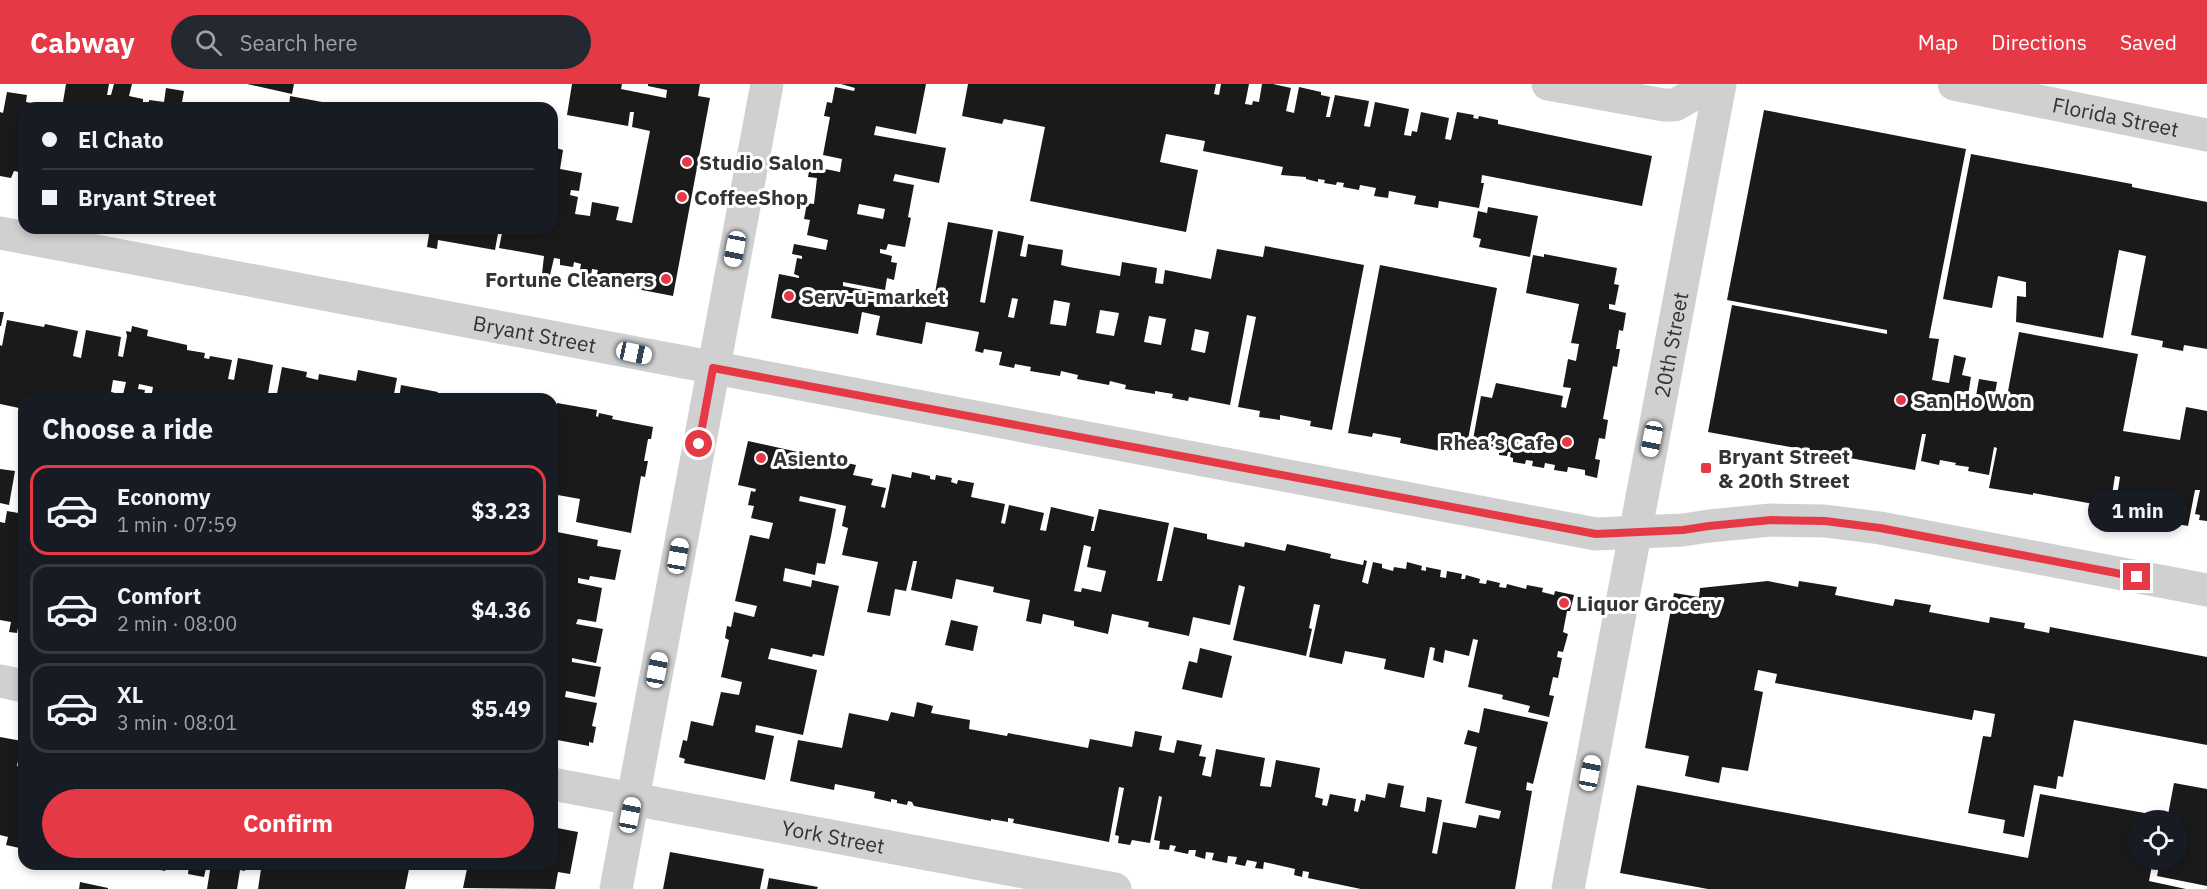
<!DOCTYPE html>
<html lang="en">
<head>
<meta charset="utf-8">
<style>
	body { margin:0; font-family:"IBM Plex Sans",sans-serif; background:#242831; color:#f1f3f6; height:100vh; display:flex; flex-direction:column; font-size:22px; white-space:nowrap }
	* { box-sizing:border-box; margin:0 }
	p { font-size:20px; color:#9ea1a6 }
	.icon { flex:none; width:33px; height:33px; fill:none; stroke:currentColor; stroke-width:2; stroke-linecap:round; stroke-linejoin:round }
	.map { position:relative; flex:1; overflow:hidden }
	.side { position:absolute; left:18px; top:309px; width:540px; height:477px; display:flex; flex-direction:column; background:#171b24; border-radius:18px; box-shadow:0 3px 9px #0003 }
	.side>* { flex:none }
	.top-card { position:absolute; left:18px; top:18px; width:540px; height:132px; border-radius:18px; box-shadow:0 3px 9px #0003; display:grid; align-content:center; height:132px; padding:0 24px; background:#171b24 }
	.controls { position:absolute; left:2128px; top:726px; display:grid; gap:12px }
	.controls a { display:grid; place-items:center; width:60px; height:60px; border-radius:50%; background:#171b24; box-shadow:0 3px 9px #0003; font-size:30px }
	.end { position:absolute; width:27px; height:27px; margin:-14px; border:8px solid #e63946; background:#fff; box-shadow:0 0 0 3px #fff }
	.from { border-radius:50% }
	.bubble { position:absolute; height:42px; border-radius:21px; background:#171b24; box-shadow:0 3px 9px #0003; font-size:20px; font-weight:700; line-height:42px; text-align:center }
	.car { position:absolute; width:18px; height:36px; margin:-18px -9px; border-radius:8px; box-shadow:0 0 4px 2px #0007; background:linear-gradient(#fff 24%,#345 0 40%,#fff 0 76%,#345 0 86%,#fff 0) }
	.top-card b { display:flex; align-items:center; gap:21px; height:57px; font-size:22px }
	.top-card b+b { border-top:2px solid #363941 }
	.top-card i { width:15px; height:15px; background:#f1f3f6 }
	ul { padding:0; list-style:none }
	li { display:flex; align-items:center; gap:18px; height:90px; margin:0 12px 9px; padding:0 12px; border:3px solid #363941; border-radius:18px }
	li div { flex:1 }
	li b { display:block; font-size:22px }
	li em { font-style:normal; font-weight:700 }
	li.active { border-color:#e63946 }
	li>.icon { width:54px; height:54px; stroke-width:1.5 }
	h2 { padding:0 24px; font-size:27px; line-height:72px }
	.primary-button { display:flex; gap:12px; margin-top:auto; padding:12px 24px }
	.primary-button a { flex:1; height:69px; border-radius:36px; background:#e63946; color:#fff; font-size:24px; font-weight:700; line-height:69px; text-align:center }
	header { display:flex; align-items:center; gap:36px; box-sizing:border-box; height:84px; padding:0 30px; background:#e63946; color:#fff }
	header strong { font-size:28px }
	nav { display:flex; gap:33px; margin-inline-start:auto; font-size:21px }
	.search { width:420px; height:54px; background:#242831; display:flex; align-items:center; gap:15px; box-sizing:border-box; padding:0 21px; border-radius:33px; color:#9ea1a6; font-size:22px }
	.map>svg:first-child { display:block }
</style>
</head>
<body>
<header>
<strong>Cabway</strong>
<div class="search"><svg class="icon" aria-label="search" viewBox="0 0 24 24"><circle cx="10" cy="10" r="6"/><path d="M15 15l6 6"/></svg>Search here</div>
<nav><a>Map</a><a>Directions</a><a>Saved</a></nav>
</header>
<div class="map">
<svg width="2207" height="805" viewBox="0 0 2207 805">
	<rect width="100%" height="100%" fill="#fff"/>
	<path fill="#1a1a1a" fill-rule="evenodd" d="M66,0h43l-2,11h4l3,-11h18l-3,12 14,3v3l6,2v-4l15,2 2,-14 18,3 -3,17h-119z
		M247,0h47l-2,10z
		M572,0h50l-1,5 45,9 1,-8 -19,-4v-2h52l-2,12 12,2 -37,198 -52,-10 2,-12 -9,-1v4l-17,-3 1,-4 -6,-1 -2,13 -12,-2 3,-16 -7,-2 -1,5 -13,-2v-6l-6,-1 -4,17 -8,-1 2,-18 -45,-8 4,-20h49v-81l11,3 -3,19 22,4 -3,18 -8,-1 -1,5 8,2 -3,17 15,2 2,-14 27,5 -3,13 16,3 18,-92 -18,-4 2,-15h-4l-2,14 -61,-11z
		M841,0h85l-10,50 -40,-8 -2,9 72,13 -7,35 -44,-9 -2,7 21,4 -6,32 3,1 -6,29 -17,-3 -2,6 -6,-1v4l12,3 -1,6 6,1 -3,17 -7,-2 -2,12 -42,-8v4l87,17 2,-11 3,1 13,-71 45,8 -13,72 5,1 13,-72 26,5 -4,20 6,1 2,-13 35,6 -2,15 8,2 51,9 2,-14 35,6 -2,15 8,1 2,-14 46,9 6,-30 46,8 2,-11 99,19 -32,165 -22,-4 1,-5 -31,-6v5l-21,-3 1,-6 -22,-4 18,-90 -9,-2 -17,90 -41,-8 -1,4 -16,-3 1,-4 -18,-3v3l-30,-5 1,-4 -16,-4 -1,4 -32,-6 1,-4 -17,-4 -1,5 -30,-5 1,-4 -16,-3 -1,4 -15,-3 3,-13 -18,-3 -1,4 -8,-2 4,-19 -53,-10 -4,22 -46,-9 4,-19 -18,-4 -4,22 -87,-16 8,-44 20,4v-2l-5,-2 3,-16 5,1v-3l-10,-2 2,-10 32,6 2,-10 -21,-5 3,-15 -6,-1 3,-16 7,1 3,-26 -9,-1 2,-11 30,6 2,-13 -19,-4 7,-38 -6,-1 3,-14 5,1 3,-16 19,4 1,-3zM859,120l26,5 -2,10 -26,-5zM1012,214l6,1 -4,19 -6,-1zM1054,216l16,3 -4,23 -16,-2zM1100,226l19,3 -5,23 -18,-3zM1149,232l17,3 -5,26 -17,-3zM1195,245l14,3 -4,21 -14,-3z
		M968,0h248l-2,10 5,1 2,-11h28l-4,20 7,1 1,-4 6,1 3,-18h11l18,4 -5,23 8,2 5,-26 22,5v3l9,2 -4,20h4l5,-22 34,6 -5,25 6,1 5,-25 34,7 -5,26 7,1 1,-5 5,1 4,-20 28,6 -4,21 6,1 6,-28 17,3 -1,3 5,1 1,-3 19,4v4l154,32 -10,50 -160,-31 -1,8h3l-5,25 -40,-7 -1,7 -24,-4 2,-8 -11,-2 -16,-3 -1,7 -14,-2 2,-8 -16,-3 -1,5 -16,-3 1,-4 -7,-1 -1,3 -12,-2 1,-3 -7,-1v3l-12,-3v-2l-25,-2 2,-8 -80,-16 2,-10 -39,-7 -6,28 38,8 -12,62 -156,-31 15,-74 -41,-8 -2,5 -40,-8z
		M7,8l20,3 -1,7 28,5 -30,1v65l-10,-2 -3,7 -11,-2v-64l3,1z
		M290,12l48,9v3h-49z
		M227,18l28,5v1h-29z
		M1764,26l202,39 -37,189 10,1 -7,41 17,3 5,-28 12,3 -4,17 9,2 -3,18 8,1 3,-17 18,3 -3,18 12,2 13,-70 119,22 -15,77 57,9 6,-33 21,4v110l-8,-1 1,-5 -5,-1 5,-24h-5l-7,36 -37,-7 3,-17 -22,-4 -3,15 -8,-2 2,-14 -6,-1 3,-19 -5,-1 -5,31 -77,-14v2l-44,-7 8,-40 -3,-1 -5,28 -21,-4 1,-4 -14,-2 1,-2 -16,-3 -1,5 -18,-4 5,-27h-4l-7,36 -207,-38 24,-127 155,29v-4l-160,-30z
		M1971,70l161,30v3l75,15v147l-23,-4 -1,6 -21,-4 1,-6 -32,-6 15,-79 -27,-6 -16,88 -87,-16 1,-26 9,1v-15l-28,-6 -6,32 -49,-9z
		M1488,123l50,9 -8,41 -51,-10 2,-8 -8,-2 5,-26 9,2z
		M390,144h27l-1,6z
		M430,144h69l-4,22 -57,-10 -1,9 -10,-2z
		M1544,170l73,14 -3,16 5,1 -4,20 -6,-1v5l17,4 -3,18 -4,-1 -3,19h4l-3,18 -4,-1 -10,53 5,1 -3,19 -6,-1 -4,21 5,1 -3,18 -12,-3v-5l-17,-3 -1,5 -13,-2 1,-5 -10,-2 -1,5 -12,-2 1,-5 -7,-1 -1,4 -12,-2v-4l-3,-1 1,-5h-3l-1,4 -8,-1v-5l-12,-2 -1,4 -9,-2 1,-4 -6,-1 9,-49 11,2 4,-15 67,13 -2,11 5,1 5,-20 -8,-1 5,-28 8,2 3,-17 -8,-1 8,-39 -53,-11 7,-38 11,2z
		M1380,181l117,23 -31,162 -25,-4 -1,5 -40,-8 1,-5 -28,-5 -1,4 -24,-4z
		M0,228h4l-3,14h-1z
		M7,236l37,7 1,-3 33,7 -5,25 8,2 5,-28 35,7 -3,19 5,1 4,-21 -1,-5 5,1 1,-6 16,4 -1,6 40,9v5l18,3 -1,5 5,1 1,-3 22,4 -4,19 6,1 4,-22 35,7 -6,34h-116l2,-12 -14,-3 -1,5 7,1 -2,9h-119v10l-24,-5v-59l2,1zM113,296l13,2 -3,13 -12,-3z
		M282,283l25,5 -1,5 12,3 1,-6 37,7 2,-11 39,8 -4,21h-117z
		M401,301l37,7 -1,2 19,5h-57z
		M476,309l25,5v1h-26z
		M557,319l40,7 -1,6 2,1 1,-4 14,3 -1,3 41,8 -2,12h-3l-4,22h4l-3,16 -4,-1 -10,57 -55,-11 4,-23 -28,-5 6,-40 -6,-1v-45l4,1z
		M748,357l108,24 -3,10 20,4 -2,6 15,3 -5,19 4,1 7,-34 19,4 1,-6 18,4v3l5,1 1,-5 16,3 -1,4 6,2 1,-4 16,3 -3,14 34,7 -4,19 4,1 4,-19 35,8 -4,17 6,1 5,-24 43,10 -3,14h3l5,-22 70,14 -12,58h5l12,-54 33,7v5l37,8 1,-5 40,9 2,-7 44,10 -1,4 33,7 1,-5 3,1 -5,21 6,2 5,-22 9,2v4l11,3 1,-4 12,2 1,-7 15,4 -1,4 5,1v-4l15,3 -1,7 6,1 1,-7 15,3 -1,5h4l1,-4 14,4 -1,4 7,1 1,-4 13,3 -1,4 7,1 1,-4 19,5 1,-4 16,3 -1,4 12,3 1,-4 19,4 -4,16h-3l-4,21 5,2 -5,18 -5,-1 -1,6 5,1 -4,20 -5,-1 -4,18 5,1 -5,21 -21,-5 2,-6 -28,-7 1,-4 -35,-8 10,-47 -5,-1 -4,17 -24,-6 -2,13 -10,-3 2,-12 -5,-1 -6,31 -40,-9 2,-10 -41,-8 -3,13 -33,-7 11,-52 -6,-1 -5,24 3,1 -6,27 -73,-16 12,-53 -6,-2 -9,40 -37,-8 -4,19 -41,-9 1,-5 -37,-8 -4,20 -34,-8v-5l-31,-7 -2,10 -15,-3 4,-21 -37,-8 1,-5 -38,-8 -4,20 -41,-9 6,-29h-4l-7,30 -11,-2 -5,27 -23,-4 11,-50 -36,-7 6,-27 -6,-2 4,-20 -46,-10 -1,5 37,8 -5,27 -6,28 -8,-1 -2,12 -30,-7 -2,13 28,6 1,-7 27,6 -15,70 -11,-2 -1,3 -41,-9 -3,11 49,11 -14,65 -47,-10 -1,7 19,4 -9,44 -81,-17 1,-4 -6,-2 4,-17 4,1 4,-20 22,5 8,-34 18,3 3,-13 -21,-5 8,-37 -4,-2 2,-12 4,1 3,-15 20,5 3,-11 -22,-5 15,-66 19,4 4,-16 -22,-5 3,-12 -6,-1 3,-14 4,1 1,-3 -18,-4zM1084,461l7,2 -4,20 19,4 -5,21 -19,-4 -1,4 -7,-1z
		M0,385l15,2 -6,34 -9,-2z
		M7,427l17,3v81l-7,38 -8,-1 2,-10 -11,-2v-98l5,1z
		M552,447l46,9 -1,6 24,4 -6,30 -25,-4 -1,4 -11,-2v5l24,5 -6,34 -18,-3 -2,5 27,5 -7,34 -24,-5v4l29,5 -6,30 -29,-6 -1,6 32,6 -5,23 4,1 -3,16 -4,-1v4l-37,-7z
		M1768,497l30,6 1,-6 38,6 -2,8 58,11 2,-7 36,6 -2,7 60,11 1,-6 35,6 -1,5 25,5 1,-6 157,30v88l-133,-25 -11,57 -5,-1 -2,13 -22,-4 -10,52 -21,-4 2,-13 -37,-7 15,-77 8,1 4,-23 -21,-4 -2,10 -197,-37 2,-9 -19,-4 -4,20 9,2 -15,79 -26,-4 -3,16 -34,-7 4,-20 -44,-8 29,-155 25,4 1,-9z
		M951,536l27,6 -5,25 -28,-6z
		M1200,564l32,8 -10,42 -40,-9 7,-28 8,2z
		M917,618l16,4 -2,7 39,7 -1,9 38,7 1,-3 80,15 2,-9 42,8 3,-16 27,5 -3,14 15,3 3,-13 25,5 -3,11 7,1 -4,18 9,2 5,-28 49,9 -5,28 11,1 5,-27 44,8 -5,29 8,2 -1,6 5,1 3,-12 26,5 -2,12 4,1 3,-12 4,1 1,-7 19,4 3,-15 16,3 -4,21 25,5 2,-15 15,3 -10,53 5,1 6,-32 33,6 3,-13 20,4 2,-8 -36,-8 12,-56 -13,-3 4,-14 11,3 5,-25 64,14 -15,62 -6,-2 -1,8 6,1 -17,98h-154l-53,-11 1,-6 -6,-1 -1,6 -8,-2 1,-6 -31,-7 -1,7 -8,-1 2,-6 -10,-2 -2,6 -10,-2 2,-7 -9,-1 -1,7 -15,-3 2,-7 -8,-1 -1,7 -10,-3 1,-6h-7l-1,4 -14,-3 2,-5 -6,-1 -1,5 -10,-1 1,-8 -6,-1 8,-43 -3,-1 -9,47 -18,-3 -2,5 -12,-2 1,-7 -4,-1 9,-47 -5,-1 -10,55 -96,-19 1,-4 -6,-1v4l-17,-3v2l-77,-15 -2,-4 -4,-1 -1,4 -10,-2v-3l-6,-1v3l-17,-4 1,-6 -40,-8 -1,6 -44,-9 8,-41 44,8 7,-35 39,8 3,-9 23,5z
		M0,653l22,4 -5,25 4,1 3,-8v90l-18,-4 2,-8 -8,-2z
		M2174,699l33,6v97l-50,-10 3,-16h18v-40h-11z
		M1637,701l391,73 12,-64 121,22v4h-22v40h14l-4,21 37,8h-478l-88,-16z
		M552,743l26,5 -8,42 -12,-2 -3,17 -92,-1 5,-24h84z
		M670,768l94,17 -4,20h-97z
		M133,780h34l-2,7z
		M189,780h18l-3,13 -16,-3z
		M211,780h199l-5,25h-147l3,-20 -15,-3 -1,5 -5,-1 -3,19h-30z
		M769,794l49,9 -1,2h-50z
		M80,798l28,6v1h-29z"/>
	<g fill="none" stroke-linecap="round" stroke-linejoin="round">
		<g stroke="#d0d0d0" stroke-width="33">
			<path d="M1548,0l116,21h11l37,-21"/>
			<path id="s1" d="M1954,0l253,51"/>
			<path id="s2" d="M0,149l1596,301 87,-4 26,-4 62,-6 54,1 55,7 327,62"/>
			<path d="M0,597l24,5"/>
			<path id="s3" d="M552,700l563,105"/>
			<path d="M616,805l151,-805"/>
			<path id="s4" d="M1568,805l152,-805"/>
		</g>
	</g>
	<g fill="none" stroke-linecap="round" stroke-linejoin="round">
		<path stroke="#e63946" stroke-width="8" d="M699,360l14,-76 883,166 87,-4 26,-4 62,-6 54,1 55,7 257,49"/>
	</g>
	<g fill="#e63946" stroke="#fff" stroke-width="2">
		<circle cx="687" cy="78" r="6"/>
		<circle cx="682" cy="113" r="6"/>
		<circle cx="666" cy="195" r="6"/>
		<circle cx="789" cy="212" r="6"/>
		<circle cx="1901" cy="316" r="6"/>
		<circle cx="1567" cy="358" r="6"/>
		<circle cx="761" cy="374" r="6"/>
		<rect x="1700" y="378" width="12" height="12" rx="3"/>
		<circle cx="1564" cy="519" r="6"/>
	</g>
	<g text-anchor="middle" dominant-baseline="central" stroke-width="6" stroke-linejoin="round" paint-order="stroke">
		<g font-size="21" fill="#333" stroke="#fff">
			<text stroke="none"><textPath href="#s1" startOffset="165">Florida Street</textPath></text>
			<text stroke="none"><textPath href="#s2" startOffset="544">Bryant Street</textPath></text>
			<text stroke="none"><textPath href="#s4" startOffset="554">20th Street</textPath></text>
			<text stroke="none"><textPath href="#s3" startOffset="286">York Street</textPath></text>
		</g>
		<g font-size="21" font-weight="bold" fill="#333" stroke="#fff" text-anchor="start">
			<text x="699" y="78">Studio Salon</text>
			<text x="694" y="113">CoffeeShop</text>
			<text x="654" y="195" text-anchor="end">Fortune Cleaners</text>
			<text x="801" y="212">Serv-u-market</text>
			<text x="1913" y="316">San Ho Won</text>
			<text x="1555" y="358" text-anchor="end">Rhea’s Cafe</text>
			<text x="1718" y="372">Bryant Street<tspan x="1718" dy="24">&amp; 20th Street</tspan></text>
			<text x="773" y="374">Asiento</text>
			<text x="1576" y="519">Liquor Grocery</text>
		</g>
	</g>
</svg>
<div class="controls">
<a><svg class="icon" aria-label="locate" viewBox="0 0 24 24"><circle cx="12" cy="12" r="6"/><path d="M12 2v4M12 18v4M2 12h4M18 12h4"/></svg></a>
</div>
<i class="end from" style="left:699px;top:360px"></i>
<i class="end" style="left:2137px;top:493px"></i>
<div class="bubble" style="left:2088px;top:406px;width:99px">1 min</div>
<i class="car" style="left:735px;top:165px;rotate:191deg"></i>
<i class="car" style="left:634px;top:269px;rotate:102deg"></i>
<i class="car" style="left:1652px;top:355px;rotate:191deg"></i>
<i class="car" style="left:678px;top:472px;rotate:10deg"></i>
<i class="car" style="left:657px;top:586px;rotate:11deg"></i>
<i class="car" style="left:1590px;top:689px;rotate:11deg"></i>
<i class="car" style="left:630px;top:731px;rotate:11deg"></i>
<div class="top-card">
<b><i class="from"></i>El Chato</b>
<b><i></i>Bryant Street</b>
</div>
<section class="side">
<h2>Choose a ride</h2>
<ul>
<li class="active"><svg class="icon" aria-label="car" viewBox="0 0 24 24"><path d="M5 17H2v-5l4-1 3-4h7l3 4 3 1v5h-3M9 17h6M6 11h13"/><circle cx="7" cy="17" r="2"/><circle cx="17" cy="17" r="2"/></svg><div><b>Economy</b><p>1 min · 07:59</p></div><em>$3.23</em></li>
<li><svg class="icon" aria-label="car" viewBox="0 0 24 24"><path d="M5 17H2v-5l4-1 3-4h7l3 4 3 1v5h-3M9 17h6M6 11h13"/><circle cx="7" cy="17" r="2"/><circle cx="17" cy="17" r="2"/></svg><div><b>Comfort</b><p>2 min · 08:00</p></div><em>$4.36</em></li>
<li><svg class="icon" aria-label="car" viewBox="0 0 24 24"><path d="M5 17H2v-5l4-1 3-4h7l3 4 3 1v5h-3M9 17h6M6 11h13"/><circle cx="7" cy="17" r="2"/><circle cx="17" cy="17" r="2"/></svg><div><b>XL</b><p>3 min · 08:01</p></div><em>$5.49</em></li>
</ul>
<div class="primary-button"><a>Confirm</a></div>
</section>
</div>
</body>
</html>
